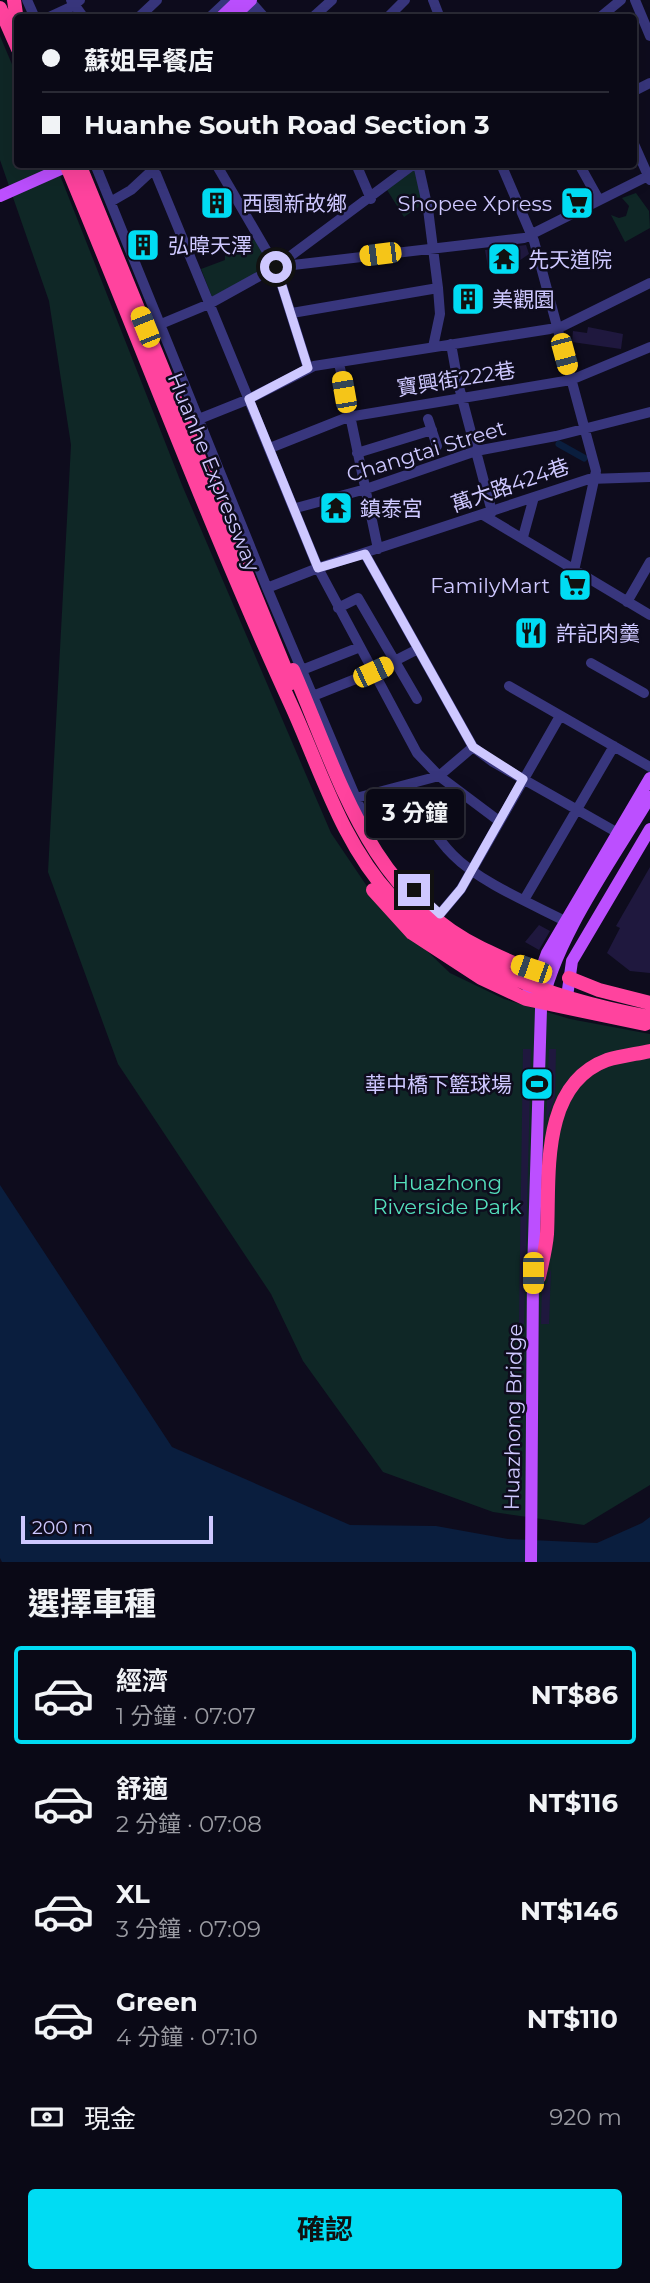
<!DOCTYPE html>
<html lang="zh-TW">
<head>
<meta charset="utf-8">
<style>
	body { margin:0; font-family:Montserrat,"Noto Sans TC",sans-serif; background:#13121f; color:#f1f3f6; height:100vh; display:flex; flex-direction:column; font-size:26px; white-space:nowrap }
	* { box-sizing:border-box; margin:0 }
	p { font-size:23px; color:#999aa1 }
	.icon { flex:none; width:38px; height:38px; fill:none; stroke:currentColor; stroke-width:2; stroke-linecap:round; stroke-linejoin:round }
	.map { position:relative; height:1562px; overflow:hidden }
	.details { display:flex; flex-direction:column; background:#0a0916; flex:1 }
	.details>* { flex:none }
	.guide { position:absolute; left:14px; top:14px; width:623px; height:154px; border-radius:7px; box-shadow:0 7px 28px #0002,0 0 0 2px #2a2a35; display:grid; align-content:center; height:154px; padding:0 28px; background:#0a0916 }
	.scale { position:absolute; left:21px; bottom:18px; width:192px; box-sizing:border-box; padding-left:7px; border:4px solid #cec8ff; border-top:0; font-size:19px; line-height:24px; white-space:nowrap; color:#cec8ff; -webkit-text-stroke:5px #0e0c1d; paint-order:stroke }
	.end { position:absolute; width:32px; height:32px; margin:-16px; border:9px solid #cec8ff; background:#111; box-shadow:0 0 0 4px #111 }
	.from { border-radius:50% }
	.bubble { position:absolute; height:49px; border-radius:7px; background:#0a0916; box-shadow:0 7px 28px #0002,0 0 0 2px #2a2a35; font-size:23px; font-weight:700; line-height:49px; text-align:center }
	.car { position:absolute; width:21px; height:42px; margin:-21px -10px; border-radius:9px; box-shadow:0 0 5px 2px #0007; background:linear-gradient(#f5c518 24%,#345 0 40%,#f5c518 0 76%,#345 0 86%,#f5c518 0) }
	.guide b { display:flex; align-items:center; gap:24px; height:66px; font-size:26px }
	.guide b+b { border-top:2px solid #2a2a35 }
	.guide i { width:18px; height:18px; background:#f1f3f6 }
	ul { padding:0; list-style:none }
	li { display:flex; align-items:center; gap:21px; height:98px; margin:0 14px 10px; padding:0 14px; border:4px solid transparent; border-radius:7px }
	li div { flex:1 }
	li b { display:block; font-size:26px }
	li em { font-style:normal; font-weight:700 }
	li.on { border-color:#00dcf3 }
	li>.icon { width:63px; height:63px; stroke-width:1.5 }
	h2 { padding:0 28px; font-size:32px; line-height:84px }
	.pay { display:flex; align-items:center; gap:18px; height:77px; padding:0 28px; font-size:26px }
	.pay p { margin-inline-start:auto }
	.button { display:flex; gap:14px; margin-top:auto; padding:14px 28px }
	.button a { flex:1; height:80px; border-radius:7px; background:#00dcf3; color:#111; font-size:28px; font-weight:700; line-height:80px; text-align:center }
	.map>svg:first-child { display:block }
</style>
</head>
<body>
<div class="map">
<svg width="650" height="1562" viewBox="0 0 650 1562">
	<rect width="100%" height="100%" fill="#0e0c1d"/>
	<path fill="#0f2726" d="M0,36l17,40 1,88 38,1 126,320 149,348 50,74 69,66 54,26 66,20 80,15v451l-66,40 -91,-13 -110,-40 -80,-111 -32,-67 -153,-230 -70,-192 23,-427 -22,-144 -49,-141z
		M417,167l6,37 -19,13 -17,-27z
		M636,193l13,18 1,17 -25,14 -14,-27 8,3 7,-2 3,-10 -7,-8z
		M255,239l17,26 -60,32 -11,-28 24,-9v-7z"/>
	<path fill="#0a1e3e" d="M0,1185l172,262 178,78 86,1 72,13 89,4 45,-20 8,-6v45h-648l-2,-4z"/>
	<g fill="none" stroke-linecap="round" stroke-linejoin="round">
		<path stroke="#0a1e3e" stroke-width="7" d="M559,444l25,14"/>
	</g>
	<path fill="#1f183e" d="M526,245l3,9 -16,11 -25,2 -3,-17z
		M460,285l20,4 -4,25 -21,-4z
		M588,327l35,7 -2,15 -49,-7 1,-11 14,2z
		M650,867v106l-20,-2 -23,-18 13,-25 -4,-2z
		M539,925l11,6 -11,19 -14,-8z
		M523,1049h8l-7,275h-5z
		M549,1049h7l-1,49 -9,23z
		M551,1269l-2,55h-8l1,-38 5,-3z"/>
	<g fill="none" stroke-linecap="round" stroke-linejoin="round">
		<path stroke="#38367d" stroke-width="10" d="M27,0l8,18
			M71,0l13,18
			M433,0l7,18
			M635,0l15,36
			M250,1l15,17
			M47,18l26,-12 7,-6
			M138,18l19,-18
			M209,18l19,-18
			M245,18l11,-10
			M312,18l20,-18
			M387,18l18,-18
			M599,18l22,-18
			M634,91l16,-8
			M634,144l16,36
			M95,164l172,424 100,236
			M216,164l60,103 32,101
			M356,164l15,35
			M418,164l10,45 10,79 2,26 -7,33
			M501,164l33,77 62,230 -22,100
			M579,164l20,36
			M154,169l164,399 99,185 22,23 60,45
			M112,201l19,-11 27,-25
			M277,266l137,-102
			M292,313l146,-25
			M161,324l48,-20 67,-37 248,-29 126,-63
			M451,344l7,39 34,129
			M339,363l39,186
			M199,419l50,-20 65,-33 236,-37 13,-3 87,-43
			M428,419l9,27
			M270,448l78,-31 223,-37 79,-33
			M357,453l75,-23
			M296,508l70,-19 110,-38 80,-15 94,-24
			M483,515l167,100
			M523,537l11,-40
			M365,554l108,193 20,15 125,71
			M267,588l51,-20 271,-89 61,-2
			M627,602l23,-40
			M338,608l20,-10 59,101
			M591,663l53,30
			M302,670l58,-23
			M509,686l141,81
			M313,696l60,-24 43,-22
			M408,787c12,23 26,49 45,68 25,26 79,49 112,66
			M356,798l83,-22 34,-29
			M524,900l90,-154
			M440,914l21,-25 99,-173"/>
		<path stroke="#bc4fff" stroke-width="12" d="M235,15l16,-15
			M220,18l19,-18
			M0,196l72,-32
			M528,992l11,-17 8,-22 103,-175
			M566,1004l6,-43 78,-132
			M531,1562l2,-289 8,-264c14,-71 71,-148 109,-212"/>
		<path stroke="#ff439e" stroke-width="14" d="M14,0l4,28
			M0,8l18,41
			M66,164c76,181 144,365 226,543 29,64 50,136 99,189 65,71 166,104 259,121
			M79,164l212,519
			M293,670c47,108 75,222 188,278 19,9 39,20 61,22
			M373,890l39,43 69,45 45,21 119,25
			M569,978l30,12 51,13
			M539,1277c3,-14 7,-29 8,-43 3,-57 -8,-149 60,-174 14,-4 29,-6 43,-9"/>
	</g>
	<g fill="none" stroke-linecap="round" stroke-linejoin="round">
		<path stroke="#cec8ff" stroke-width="9" d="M276,267l32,101 -59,31 69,169 47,-14 108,193 50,32 -62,110 -21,25 -26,-24"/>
	</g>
	<defs>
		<symbol id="building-square" viewBox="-11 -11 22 22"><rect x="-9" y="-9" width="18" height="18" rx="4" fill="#00dcf3" stroke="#0e0c1d"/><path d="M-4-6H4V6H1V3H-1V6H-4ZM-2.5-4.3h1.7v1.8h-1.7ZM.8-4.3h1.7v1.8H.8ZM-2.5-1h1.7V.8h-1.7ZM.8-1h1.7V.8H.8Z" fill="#111"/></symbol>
		<symbol id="supermarket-square" viewBox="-11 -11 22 22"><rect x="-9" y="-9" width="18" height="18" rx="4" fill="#00dcf3" stroke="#0e0c1d"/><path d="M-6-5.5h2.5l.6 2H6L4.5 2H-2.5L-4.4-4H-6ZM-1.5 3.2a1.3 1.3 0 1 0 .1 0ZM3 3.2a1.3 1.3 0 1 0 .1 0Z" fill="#111"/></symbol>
		<symbol id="temple-square" viewBox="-11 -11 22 22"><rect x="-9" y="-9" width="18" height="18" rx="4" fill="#00dcf3" stroke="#0e0c1d"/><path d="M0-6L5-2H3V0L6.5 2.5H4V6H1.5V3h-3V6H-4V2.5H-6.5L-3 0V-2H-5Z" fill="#111"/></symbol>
		<symbol id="restaurant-square" viewBox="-11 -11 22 22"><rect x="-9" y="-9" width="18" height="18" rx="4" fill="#00dcf3" stroke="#0e0c1d"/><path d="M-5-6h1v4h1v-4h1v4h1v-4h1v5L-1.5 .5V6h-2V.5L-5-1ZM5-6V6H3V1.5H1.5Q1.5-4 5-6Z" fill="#111"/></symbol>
		<symbol id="stadium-square" viewBox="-11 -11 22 22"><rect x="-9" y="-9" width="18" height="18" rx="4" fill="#00dcf3" stroke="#0e0c1d"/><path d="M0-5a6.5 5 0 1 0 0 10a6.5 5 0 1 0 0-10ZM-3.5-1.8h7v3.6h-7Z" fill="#111"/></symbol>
	</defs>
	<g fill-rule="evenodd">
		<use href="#building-square" x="198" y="184" width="38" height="38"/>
		<use href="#supermarket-square" x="558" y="184" width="38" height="38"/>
		<use href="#building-square" x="124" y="226" width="38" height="38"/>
		<use href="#temple-square" x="485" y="240" width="38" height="38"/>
		<use href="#building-square" x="449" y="280" width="38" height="38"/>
		<use href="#temple-square" x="317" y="489" width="38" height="38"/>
		<use href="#supermarket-square" x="556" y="566" width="38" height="38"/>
		<use href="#restaurant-square" x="512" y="614" width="38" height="38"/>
		<use href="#stadium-square" x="518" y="1065" width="38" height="38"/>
	</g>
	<g text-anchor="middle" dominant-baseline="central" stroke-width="5" stroke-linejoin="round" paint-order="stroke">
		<g font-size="21" fill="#cec8ff" stroke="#0e0c1d" text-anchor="start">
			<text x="242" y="203">西園新故鄉</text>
			<text x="552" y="203" text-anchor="end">Shopee Xpress</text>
			<text x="168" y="245">弘暐天澤</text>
			<text x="528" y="259">先天道院</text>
			<text x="492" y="299">美觀園</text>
			<text x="360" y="508">鎮泰宮</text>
			<text x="550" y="585" text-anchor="end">FamilyMart</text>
			<text x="556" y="633">許記肉羹</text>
			<text x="512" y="1084" text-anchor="end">華中橋下籃球場</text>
		</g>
		<g font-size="21" fill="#cec8ff" stroke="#0e0c1d">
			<text transform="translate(456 379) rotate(-9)">寶興街222巷</text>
			<text transform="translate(426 451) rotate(-17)">Changtai Street</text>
			<text transform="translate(214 472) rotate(68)">Huanhe Expressway</text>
			<text transform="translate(510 485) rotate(-19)">萬大路424巷</text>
			<text transform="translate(513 1417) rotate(-89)">Huazhong Bridge</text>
		</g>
		<g font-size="21" fill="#54dfbb" stroke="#0e0c1d">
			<text x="447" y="1182">Huazhong<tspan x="447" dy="24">Riverside Park</tspan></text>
		</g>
	</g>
</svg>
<div class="scale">200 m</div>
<i class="end from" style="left:276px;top:267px"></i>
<i class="end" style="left:414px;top:890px"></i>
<div class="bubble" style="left:366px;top:789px;width:98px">3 分鐘</div>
<i class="car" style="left:380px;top:254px;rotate:263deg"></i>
<i class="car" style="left:145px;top:327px;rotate:338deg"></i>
<i class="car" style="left:564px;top:354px;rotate:165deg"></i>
<i class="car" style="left:344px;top:392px;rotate:350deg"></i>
<i class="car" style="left:373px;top:672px;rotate:65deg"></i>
<i class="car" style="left:531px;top:969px;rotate:289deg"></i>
<i class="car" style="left:533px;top:1273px;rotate:180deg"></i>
<div class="guide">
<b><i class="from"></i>蘇姐早餐店</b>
<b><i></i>Huanhe South Road Section 3</b>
</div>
</div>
<section class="details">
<h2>選擇車種</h2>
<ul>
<li class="on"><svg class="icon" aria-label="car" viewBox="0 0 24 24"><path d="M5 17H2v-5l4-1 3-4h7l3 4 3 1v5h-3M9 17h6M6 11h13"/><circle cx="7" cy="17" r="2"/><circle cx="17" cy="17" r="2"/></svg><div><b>經濟</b><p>1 分鐘 · 07:07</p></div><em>NT$86</em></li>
<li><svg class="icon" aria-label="car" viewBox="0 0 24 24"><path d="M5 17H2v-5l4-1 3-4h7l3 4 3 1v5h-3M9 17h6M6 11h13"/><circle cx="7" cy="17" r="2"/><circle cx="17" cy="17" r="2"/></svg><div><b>舒適</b><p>2 分鐘 · 07:08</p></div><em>NT$116</em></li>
<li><svg class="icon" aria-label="car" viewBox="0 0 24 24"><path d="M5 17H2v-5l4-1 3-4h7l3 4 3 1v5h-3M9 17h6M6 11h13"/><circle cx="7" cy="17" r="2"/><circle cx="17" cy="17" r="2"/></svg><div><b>XL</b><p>3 分鐘 · 07:09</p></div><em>NT$146</em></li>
<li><svg class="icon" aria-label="car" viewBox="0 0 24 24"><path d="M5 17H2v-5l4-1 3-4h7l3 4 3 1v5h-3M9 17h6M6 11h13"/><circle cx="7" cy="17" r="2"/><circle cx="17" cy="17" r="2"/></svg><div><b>Green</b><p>4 分鐘 · 07:10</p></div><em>NT$110</em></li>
</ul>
<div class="pay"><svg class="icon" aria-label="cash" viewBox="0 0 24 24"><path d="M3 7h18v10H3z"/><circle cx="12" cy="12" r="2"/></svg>現金<p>920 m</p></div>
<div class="button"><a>確認</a></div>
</section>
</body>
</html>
